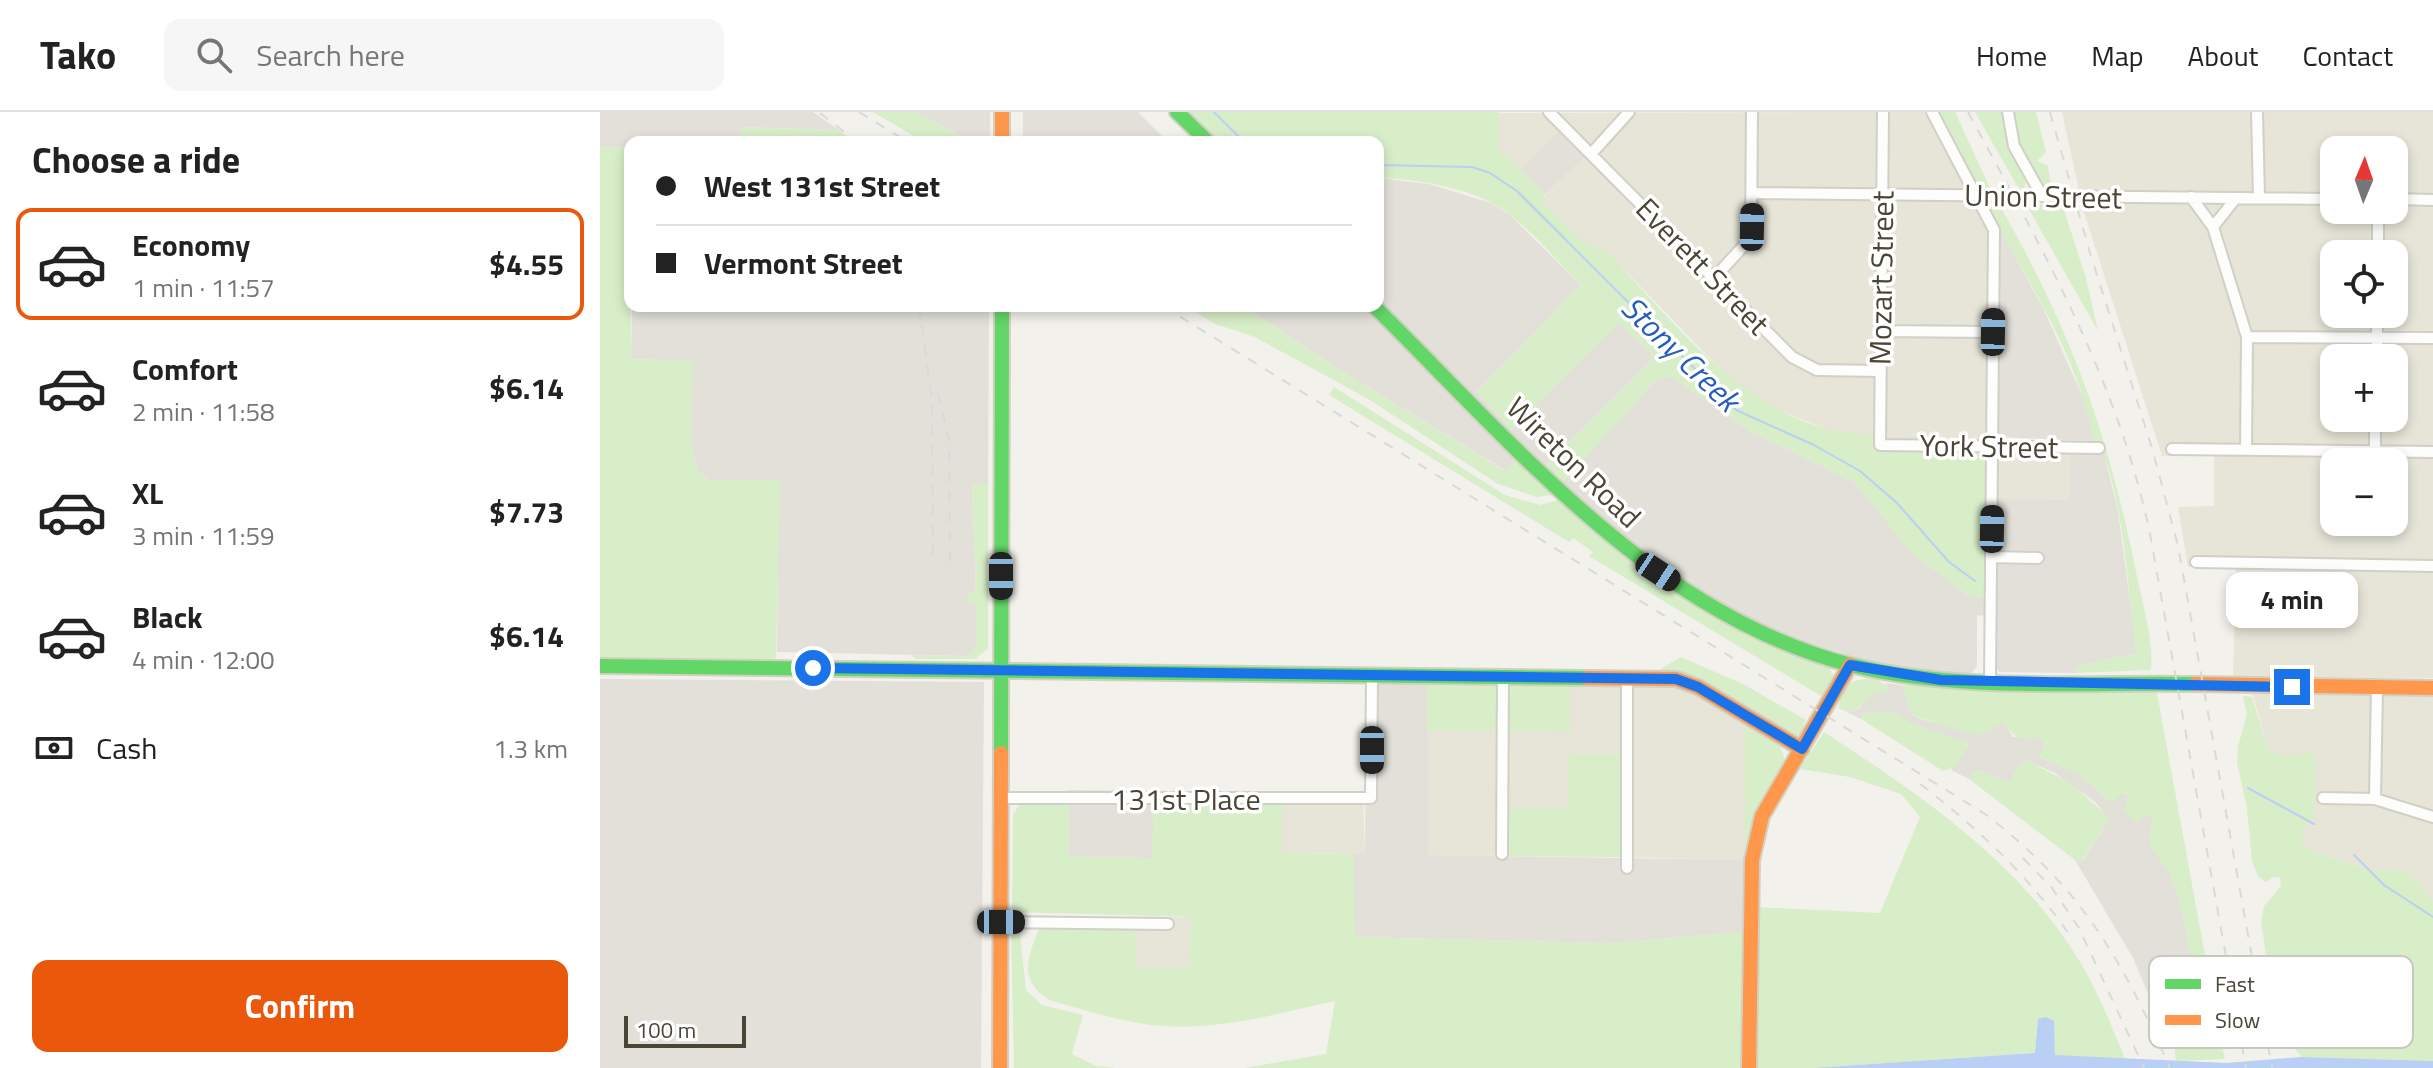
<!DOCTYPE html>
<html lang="en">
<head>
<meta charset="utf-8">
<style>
	body { margin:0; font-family:"Titillium Web",sans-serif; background:#f6f6f6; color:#222; height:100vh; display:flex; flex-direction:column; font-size:30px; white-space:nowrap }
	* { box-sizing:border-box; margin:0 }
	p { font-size:26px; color:#767676 }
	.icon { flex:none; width:44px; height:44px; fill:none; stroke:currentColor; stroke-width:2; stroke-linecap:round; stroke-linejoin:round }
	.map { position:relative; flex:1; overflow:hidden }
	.sheet { display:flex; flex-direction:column; background:#fff; width:600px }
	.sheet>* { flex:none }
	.guide { position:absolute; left:24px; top:24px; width:760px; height:176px; border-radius:16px; box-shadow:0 4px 12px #0003; display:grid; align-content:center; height:176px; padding:0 32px; background:#fff }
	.needle { width:52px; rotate:2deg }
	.controls { position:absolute; left:1720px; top:24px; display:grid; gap:16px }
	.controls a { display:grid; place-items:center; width:88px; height:88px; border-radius:16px; background:#fff; box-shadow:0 4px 12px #0003; font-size:40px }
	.scale { position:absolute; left:24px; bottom:20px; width:122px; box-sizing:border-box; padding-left:8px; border:4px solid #494636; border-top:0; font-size:22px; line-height:28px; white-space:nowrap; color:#494636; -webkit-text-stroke:6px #fff; paint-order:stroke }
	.end { position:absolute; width:36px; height:36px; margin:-18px; border:10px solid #1a73e8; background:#fff; box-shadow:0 0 0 4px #fff }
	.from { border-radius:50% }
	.bubble { position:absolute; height:56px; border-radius:16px; background:#fff; box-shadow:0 4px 12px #0003; font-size:26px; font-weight:700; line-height:56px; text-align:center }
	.car { position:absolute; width:24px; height:48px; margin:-24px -12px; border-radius:10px; box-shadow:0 0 6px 2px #0007; background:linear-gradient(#222 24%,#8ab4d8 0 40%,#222 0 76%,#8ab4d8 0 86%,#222 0) }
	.guide b { display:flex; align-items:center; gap:28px; height:76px; font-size:30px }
	.guide b+b { border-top:2px solid #e0e0e0 }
	.guide i { width:20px; height:20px; background:#222 }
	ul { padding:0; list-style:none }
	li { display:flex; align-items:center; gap:24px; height:112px; margin:0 16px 12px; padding:0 16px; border:4px solid transparent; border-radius:16px }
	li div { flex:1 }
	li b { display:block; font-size:30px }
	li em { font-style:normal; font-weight:700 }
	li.current { border-color:#ea580c }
	li>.icon { width:72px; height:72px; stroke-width:1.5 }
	h2 { padding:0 32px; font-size:36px; line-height:96px }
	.pay { display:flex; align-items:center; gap:20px; height:88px; padding:0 32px; font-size:30px }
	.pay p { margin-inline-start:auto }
	.action { display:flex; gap:16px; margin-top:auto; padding:16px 32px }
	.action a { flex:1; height:92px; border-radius:16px; background:#ea580c; color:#fff; font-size:32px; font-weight:700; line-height:92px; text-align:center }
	header { display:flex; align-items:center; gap:48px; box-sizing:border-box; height:112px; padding:0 40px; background:#fff; border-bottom:2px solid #e0e0e0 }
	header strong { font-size:38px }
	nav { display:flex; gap:44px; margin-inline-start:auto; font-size:28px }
	.search { width:560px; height:72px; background:#f6f6f6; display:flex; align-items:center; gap:20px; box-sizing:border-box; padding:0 28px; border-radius:16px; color:#767676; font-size:30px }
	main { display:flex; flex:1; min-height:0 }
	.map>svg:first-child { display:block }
</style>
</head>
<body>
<header>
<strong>Tako</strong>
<div class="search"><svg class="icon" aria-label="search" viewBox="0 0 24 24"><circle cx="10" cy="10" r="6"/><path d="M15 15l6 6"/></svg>Search here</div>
<nav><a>Home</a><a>Map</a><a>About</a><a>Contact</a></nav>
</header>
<main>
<section class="sheet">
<h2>Choose a ride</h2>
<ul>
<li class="current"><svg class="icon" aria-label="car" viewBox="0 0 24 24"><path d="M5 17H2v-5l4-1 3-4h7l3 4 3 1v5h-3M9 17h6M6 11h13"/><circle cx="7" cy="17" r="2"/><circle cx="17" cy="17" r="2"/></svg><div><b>Economy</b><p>1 min · 11:57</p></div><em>$4.55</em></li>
<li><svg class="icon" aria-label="car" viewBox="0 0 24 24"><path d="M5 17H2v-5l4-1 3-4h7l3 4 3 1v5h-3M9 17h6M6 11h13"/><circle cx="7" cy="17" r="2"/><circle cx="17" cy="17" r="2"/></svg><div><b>Comfort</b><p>2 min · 11:58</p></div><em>$6.14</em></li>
<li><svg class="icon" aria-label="car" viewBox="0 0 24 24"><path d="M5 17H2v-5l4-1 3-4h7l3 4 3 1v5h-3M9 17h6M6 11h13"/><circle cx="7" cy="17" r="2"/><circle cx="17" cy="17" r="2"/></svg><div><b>XL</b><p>3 min · 11:59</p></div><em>$7.73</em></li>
<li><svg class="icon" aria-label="car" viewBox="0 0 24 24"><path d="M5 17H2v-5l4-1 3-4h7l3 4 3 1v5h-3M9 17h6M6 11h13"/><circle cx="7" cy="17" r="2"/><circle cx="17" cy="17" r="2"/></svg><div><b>Black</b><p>4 min · 12:00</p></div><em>$6.14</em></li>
</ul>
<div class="pay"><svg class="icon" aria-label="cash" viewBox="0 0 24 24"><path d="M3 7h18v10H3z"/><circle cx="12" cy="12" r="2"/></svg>Cash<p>1.3 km</p></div>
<div class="action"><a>Confirm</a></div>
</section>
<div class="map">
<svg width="1833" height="956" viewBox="0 0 1833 956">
	<rect width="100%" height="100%" fill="#f2f1eb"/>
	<path fill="#e6e5d8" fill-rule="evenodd" d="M1324,0l65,122 -3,217h-112v-16h-33l-65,-26 -27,-17 -26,-20 -116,-120 -23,-8 -43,-44 44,-45 -24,-24 -41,39 -13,-14 -9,-3v-40z
		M1462,0h371v566l-200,-1 3,-109 -48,-1 -10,-60 36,-1v-52l-52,2 -79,-247zM1734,38h60v60h-60zM1734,142h60v60h-60zM1734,246h60v60h-60zM1734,350h60v60h-60z
		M1398,339l72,1 -1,48 -71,-2z
		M1070,571l23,6 52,33v138l-125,-3 1,-102 -51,-1 -2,56h-59v46l-82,-1v-125l142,1 1,-47z
		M1652,580l181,3v207l-14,-19 -14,-12 -36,-1 -57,-19 -10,-9 -7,-85 -17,-1 -10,-7z
		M682,680h81l2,62 -83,-1z
		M591,805v51h-56v-50z"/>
	<path fill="#e2e0d9" d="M0,0h213l26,18 -99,-3 1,15h-111v6l-30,-1z
		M317,0h73v25l-29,-1z
		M423,0h115l30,30h-145z
		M961,18l25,25 -41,40 -25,-25z
		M778,66l51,6 62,19 19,12 71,70 -104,106 34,39 108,-108 35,35 -107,107 16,17 94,-102 13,-3 9,4 69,50 107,53 58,71 55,41 17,4v17l-8,-1v51l-7,9 -91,-11 -103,-31 -48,-22 -125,-86 -225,-223z
		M1400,117l43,79 45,100 5,33 -95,-4z
		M32,194h357l-1,178h-16l4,108 -7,13h7v42l-8,9 -191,-4 2,-172h-69l-13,-10 -6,-29 1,-80 -61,-2z
		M643,194h120l157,152 -15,12 -159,-96z
		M1470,340l34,1 14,58 19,142 -57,12 -5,8 -76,-1 -4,-7 3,-167 71,2z
		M0,567l384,3 -3,386h-381z
		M827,569l1,174 317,5 1,72 -137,11 -255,-6v-83h11l1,-170z
		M1285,571l17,2 10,30 9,4 23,6 60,-2 9,14 26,-1 5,6 -4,15 40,18 31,27 12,-10 30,27 -4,15 4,16 16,22 10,25 19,92 9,11 4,-3 7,34 -41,6 -5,13 -39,-92 -58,-98 9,-1 25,-40 -14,-17 -40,-29 -28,-12 -6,2 -12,20 -32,-13 -8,9 -18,-9 18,-26 -59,-21 -16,-11 -33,2v5l-14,-7 12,-4 10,-13 19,-8z
		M469,678l85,1 -1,67 -84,-1z"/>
	<path fill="#d8eec9" d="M273,0h44l44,24 29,1v5h-66z
		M584,0h314v41l9,3 38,39 -4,5 43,43 23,9c74,77 150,182 267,183l1,16h111l-1,148 -17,-4 -56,-41 -57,-71 -107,-53 -78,-54 -13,3 -93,103 -17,-18 107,-107 -35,-34 -108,107 -35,-38 105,-107c-23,-23 -46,-51 -72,-71 -34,-26 -89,-35 -131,-36v-36h-163z
		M1337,0h18l36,78 -14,-3z
		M1375,0h27l3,23 21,48 -2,5 -4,1 -4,-5z
		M1412,0h24l10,40 -9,9 11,5 4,24c-28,-7 -35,-54 -40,-78z
		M140,15l99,3 14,12h-112z
		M0,35l30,1 1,211 62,2 -2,80 6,29 13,10h70l-4,178 -3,2 -173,1z
		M1399,92c70,123 108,225 136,363 6,32 19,70 16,103l-76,3 5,-8 56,-12c-9,-70 -11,-146 -37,-212h-6c-11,-79 -67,-163 -105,-232l1,-5z
		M1462,92l24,74 12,53 -72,-127z
		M586,194h57l103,68 158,96 16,-12 37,36 -20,3 -39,-13 -128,-84 -115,-63 -40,-13z
		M734,275l171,108 35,10 22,-6c76,70 164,140 266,166l8,15 -5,11 -4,-3 -6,8 -232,-140 4,-4 -20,-14 -4,4 -240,-147z
		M372,372h16v165l-13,10h-59l-5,-4 57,1 8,-9v-42h-8v-12l8,-2z
		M1081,545l62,27 63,36 -3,5 5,2 -13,10 -124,-64 -14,-2z
		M1274,565l14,10 -1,5c-27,3 -19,15 -40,20l-8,-4 1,-11 10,-15z
		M827,569l143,3v47l-143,-1z
		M1302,573l255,8 54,295 -3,12 -10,-11 -19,-92 -10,-25 -16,-21 -4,-17 4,-15 -5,-4 -12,7 -12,-11 3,-15 -3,-4 -12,11 -32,-28 -40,-18 3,-15 -4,-5c-20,5 -23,1 -36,-14l-25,13 -67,-21z
		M1643,584l9,1 16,52c13,9 23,10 37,3l10,4 -2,62 -10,11 -1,13 10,9 57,19 36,1 14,12 14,19v159l-131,-4c-33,-32 -33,-92 -41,-135l3,-16 17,-20 -1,-8 -6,-1 -9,5 -7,-6 -6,-14 -5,-54 -10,-45 1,-17 9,-31z
		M1294,600l17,11 58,20 -14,24 -12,4 -82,-52v-6z
		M1145,610l33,21 7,16 -30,55 -10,46z
		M1224,620c95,62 196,130 256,230 19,31 32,66 46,99l-72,-6v-34l-16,-2 -3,34 -222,15h-55l-2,-161 124,6 40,-96 -19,-23 -51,-17 -50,-8z
		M969,642l52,1 -1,102 -111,-1v-47h59z
		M1427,649l42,21 41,36 -27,41 -8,1 -106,-81 7,-9 33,12 12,-19z
		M554,679l128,1v61l72,1 1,83 254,6 137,-11 -6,136h-496l82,-14 9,-53c-56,12 -113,29 -171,25 -38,-2 -79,-16 -115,-26 -32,-21 -21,-43 -9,-74l95,4 1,38h54l1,-51 -179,-5 1,-98 7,-10 49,-3v56l83,1z
		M419,814l7,64 16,15 41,10 -11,39 24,12 19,2h-101l-3,-141z
		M1618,919l7,28 -49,2 -3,-22z"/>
	<path fill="#b9cff3" d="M1446,905l8,4 1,34 171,8 76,-6 131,4v7h-620l222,-15 3,-34z"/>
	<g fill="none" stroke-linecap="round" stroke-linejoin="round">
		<path stroke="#b9cff3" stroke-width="2" d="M614,0l30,30
			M778,53l94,2 18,6 27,18 219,219 78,35 46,26 37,32 52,59 26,19
			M1648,676l66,36
			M1754,743l30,30 49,32"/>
		<defs>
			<path id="street" d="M949,0l243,245 25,13 63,1
				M1283,0l-3,333 219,3
				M1332,0l62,118 -4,451
				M1408,0l6,34 28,50
				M1657,0l2,86
				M992,41l37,-41
				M1153,81l581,6
				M1591,85l22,30 34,110 -1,113
				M1794,87l39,1
				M1613,115l23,-29
				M1778,142v-44
				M1114,166l37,-40 1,-126
				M1280,219l113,1
				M1647,225l186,1
				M1777,246v-44
				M1572,337l261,3
				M1775,339v-33
				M1391,445l47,1
				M1596,450l237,4
				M401,686h370l1,-122
				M1723,686l52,1 58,18
				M1775,687l2,-111
				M902,742l1,-176
				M1027,756v-188
				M401,810l167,2"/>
			<path id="fast" d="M577,0l31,30
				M774,194c139,137 280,309 477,359 108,27 232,17 344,19
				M0,554l987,12
				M401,641l1,-447"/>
			<path id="slow" d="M402,0v30
				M987,566l89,1 22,8 104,62
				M1595,572l238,4
				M400,956l1,-315
				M1149,956l3,-208 10,-44 88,-151"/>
		</defs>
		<use href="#street" stroke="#d0cfc8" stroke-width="14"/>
		<use href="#fast" stroke="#d2d1c1" stroke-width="18"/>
		<use href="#slow" stroke="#d2d1c1" stroke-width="18"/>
		<use href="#street" stroke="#fdfdfc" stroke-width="10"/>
		<use href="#fast" stroke="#63d668" stroke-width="14"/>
		<use href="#slow" stroke="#ff974d" stroke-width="14"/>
		<path stroke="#d9d9d8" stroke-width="2" stroke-dasharray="10 10" stroke-linecap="butt" d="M259,0l49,30
			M1368,0c74,137 150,268 182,422l96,534
			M1450,0l40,141 62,195 26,98 94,522
			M220,1l37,29
			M319,194l13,95 1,163
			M563,194l822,508c97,74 136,144 185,254
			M338,281l11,46 1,125
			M1320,672c58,44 112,95 153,156
			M1423,746l29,30 27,40 65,140"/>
	</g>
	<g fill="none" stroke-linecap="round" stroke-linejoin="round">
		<path stroke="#1a73e8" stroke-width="10" d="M213,556l863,11 22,8 104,62 48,-84 91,15 351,7"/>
	</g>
	<g text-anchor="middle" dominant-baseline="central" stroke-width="7" stroke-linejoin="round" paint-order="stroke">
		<g font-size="30" fill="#494636" stroke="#fff">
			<text transform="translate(1443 84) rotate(1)">Union Street</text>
			<text transform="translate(1103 154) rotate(46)">Everett Street</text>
			<text transform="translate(1281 166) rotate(-89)">Mozart Street</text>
			<text transform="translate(1389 334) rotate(1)">York Street</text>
			<text transform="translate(974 350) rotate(44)">Wireton Road</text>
			<text x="586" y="687">131st Place</text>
		</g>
		<g font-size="32" font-style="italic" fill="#265dbd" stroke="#fff">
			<text transform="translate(1081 241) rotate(44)">Stony Creek</text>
		</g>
	</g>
	<rect x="1549" y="844" width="264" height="92" rx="12" fill="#fff" stroke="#c8c8c3" stroke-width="2"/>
	<rect x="1565" y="867" width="36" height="10" fill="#63d668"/>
	<rect x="1565" y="903" width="36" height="10" fill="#ff974d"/>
	<g font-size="22" fill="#494636">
		<text x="1615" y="880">Fast</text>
		<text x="1615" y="916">Slow</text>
	</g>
</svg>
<div class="controls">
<a><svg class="needle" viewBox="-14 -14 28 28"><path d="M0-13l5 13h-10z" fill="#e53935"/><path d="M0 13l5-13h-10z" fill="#767676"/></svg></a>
<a><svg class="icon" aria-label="locate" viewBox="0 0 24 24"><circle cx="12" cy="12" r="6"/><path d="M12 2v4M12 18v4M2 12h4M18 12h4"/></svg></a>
<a>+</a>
<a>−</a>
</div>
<div class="scale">100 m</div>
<i class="end from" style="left:213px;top:556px"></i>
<i class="end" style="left:1692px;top:575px"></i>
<div class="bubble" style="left:1626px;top:460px;width:132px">4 min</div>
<i class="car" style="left:1152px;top:115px;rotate:1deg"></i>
<i class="car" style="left:1393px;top:220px;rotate:1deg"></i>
<i class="car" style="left:1392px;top:417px;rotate:1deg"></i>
<i class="car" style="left:1058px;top:460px;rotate:123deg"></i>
<i class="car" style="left:401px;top:464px;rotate:180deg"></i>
<i class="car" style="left:772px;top:638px;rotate:180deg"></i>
<i class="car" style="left:401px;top:810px;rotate:90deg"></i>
<div class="guide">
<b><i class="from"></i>West 131st Street</b>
<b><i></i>Vermont Street</b>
</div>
</div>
</main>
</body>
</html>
